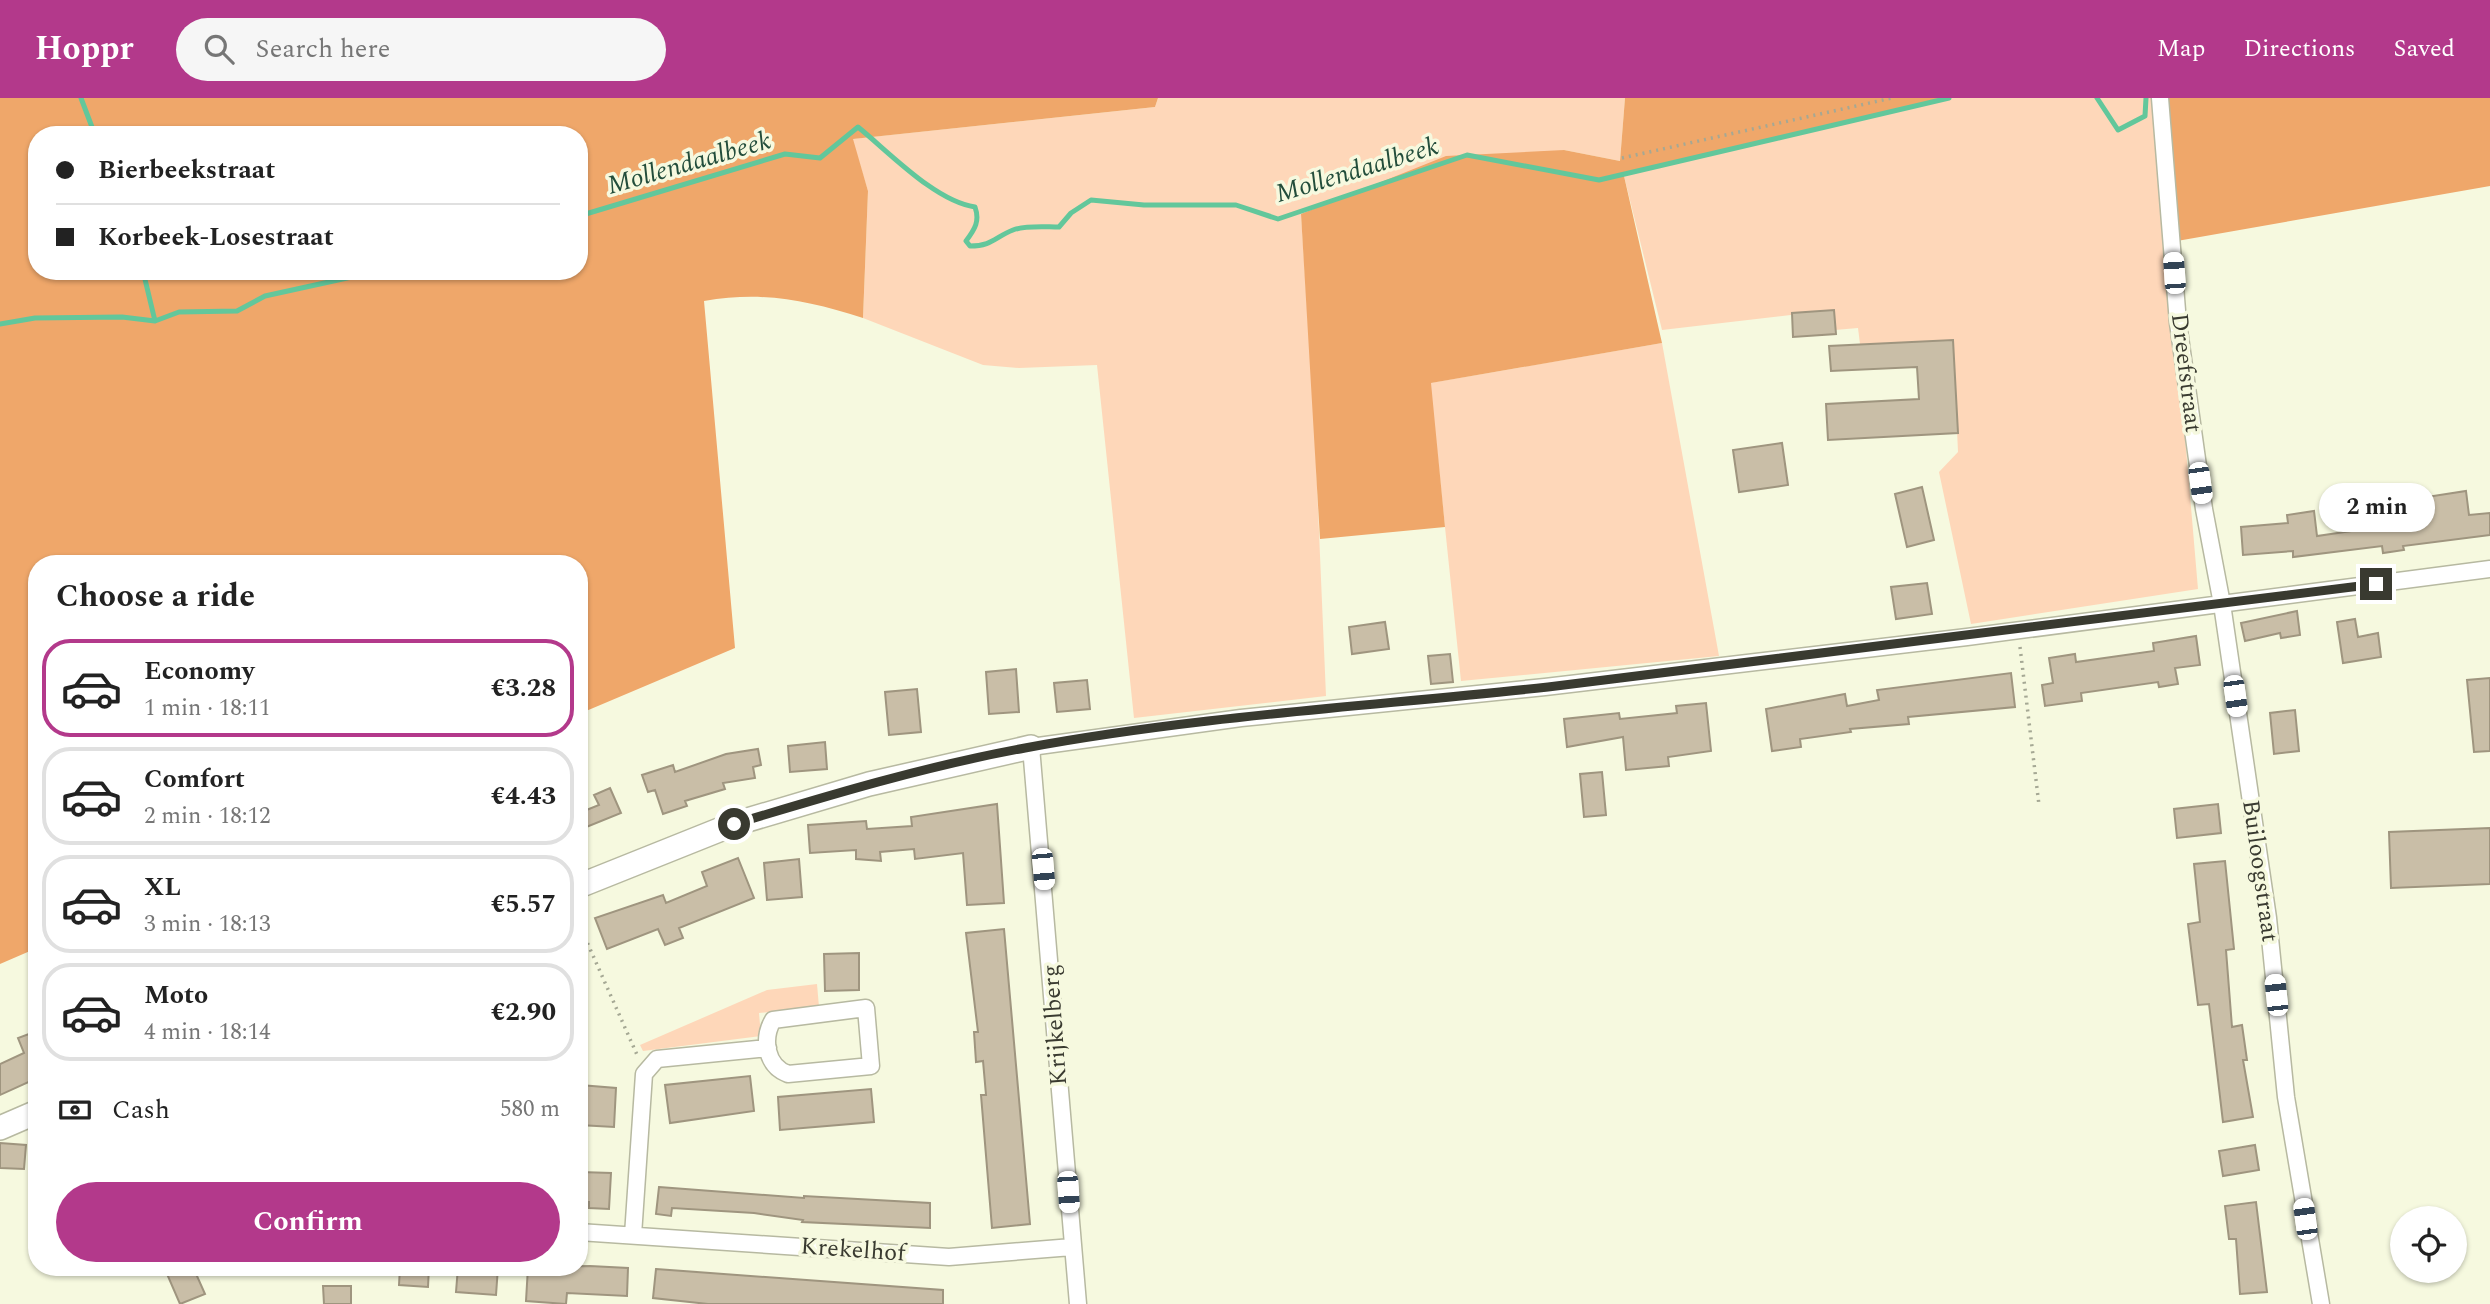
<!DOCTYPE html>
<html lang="en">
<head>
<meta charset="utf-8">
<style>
	body { margin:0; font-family:Spectral,serif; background:#f6f6f6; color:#222; height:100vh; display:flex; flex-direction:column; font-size:26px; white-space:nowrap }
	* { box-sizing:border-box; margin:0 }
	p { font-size:23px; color:#767676 }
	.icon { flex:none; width:38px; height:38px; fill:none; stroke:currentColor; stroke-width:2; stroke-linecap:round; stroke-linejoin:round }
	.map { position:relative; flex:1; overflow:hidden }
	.sheet { position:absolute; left:28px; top:457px; width:560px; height:721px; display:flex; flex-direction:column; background:#fff; border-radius:28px; box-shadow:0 2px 5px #0004 }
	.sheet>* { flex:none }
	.banner { position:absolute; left:28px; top:28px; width:560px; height:154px; border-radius:28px; box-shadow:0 2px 5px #0004; display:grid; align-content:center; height:154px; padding:0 28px; background:#fff }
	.buttons { position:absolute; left:2390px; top:1108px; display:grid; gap:14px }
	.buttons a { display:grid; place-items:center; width:77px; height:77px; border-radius:50%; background:#fff; box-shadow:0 2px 5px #0004; font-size:35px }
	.end { position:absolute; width:32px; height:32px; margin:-16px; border:9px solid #393a30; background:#fff; box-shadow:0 0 0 4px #fff }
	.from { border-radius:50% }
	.bubble { position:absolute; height:49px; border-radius:24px; background:#fff; box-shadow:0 2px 5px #0004; font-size:23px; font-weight:700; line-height:49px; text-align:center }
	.car { position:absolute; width:21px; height:42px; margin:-21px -10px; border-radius:9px; box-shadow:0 0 5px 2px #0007; background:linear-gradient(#fff 24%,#345 0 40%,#fff 0 76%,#345 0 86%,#fff 0) }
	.banner b { display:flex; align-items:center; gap:24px; height:66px; font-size:26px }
	.banner b+b { border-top:2px solid #e0e0e0 }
	.banner i { width:18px; height:18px; background:#222 }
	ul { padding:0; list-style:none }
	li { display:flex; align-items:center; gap:21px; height:98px; margin:0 14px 10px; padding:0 14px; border:4px solid #e0e0e0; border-radius:28px }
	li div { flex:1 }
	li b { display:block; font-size:26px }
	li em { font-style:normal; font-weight:700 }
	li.current { border-color:#b3398b }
	li>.icon { width:63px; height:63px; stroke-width:1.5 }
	h2 { padding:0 28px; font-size:32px; line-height:84px }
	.pay { display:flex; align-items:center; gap:18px; height:77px; padding:0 28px; font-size:26px }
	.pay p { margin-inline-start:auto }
	.action { display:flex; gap:14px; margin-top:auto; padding:14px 28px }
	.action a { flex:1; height:80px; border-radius:42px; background:#b3398b; color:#fff; font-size:28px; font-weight:700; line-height:80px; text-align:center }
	header { display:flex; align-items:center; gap:42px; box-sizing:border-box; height:98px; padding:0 35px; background:#b3398b; color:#fff }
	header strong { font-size:33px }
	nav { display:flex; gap:38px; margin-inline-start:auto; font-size:24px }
	.search { width:490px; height:63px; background:#f6f6f6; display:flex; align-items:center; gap:18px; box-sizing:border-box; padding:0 24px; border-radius:38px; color:#767676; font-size:26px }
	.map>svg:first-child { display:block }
</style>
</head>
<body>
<header>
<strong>Hoppr</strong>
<div class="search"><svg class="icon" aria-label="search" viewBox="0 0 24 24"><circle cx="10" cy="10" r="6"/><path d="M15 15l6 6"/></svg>Search here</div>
<nav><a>Map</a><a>Directions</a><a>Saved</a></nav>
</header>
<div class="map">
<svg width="2490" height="1206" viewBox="0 0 2490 1206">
	<rect width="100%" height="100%" fill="#f6f9df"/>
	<path fill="#fed7b9" d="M1158,0h467l-5,63 -56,-11 -263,64 13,201 12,281 -192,22 -37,-353 -78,3 -36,-3 -120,-47 5,-127 -16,-52 303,-32z
		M1952,0h204l42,491 -227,35 -32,-152 19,-20 -5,-112 -93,4 -2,-16 -23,2 -2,-20 -171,20 -38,-154z
		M1662,245l57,313 -258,25 -31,-298z
		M817,886l2,23 -60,6 2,23 -118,15 -3,-6 127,-55z"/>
	<path fill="#efa76a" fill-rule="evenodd" d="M0,0h1158l-3,9 -302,32 15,52 -5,127c-57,-18 -100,-27 -159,-17l31,347 -156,66v-150h-542v384l-37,16zM37,37h542v136h-542z
		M1625,0h325l-326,78 38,167 -231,40 14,144 -125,12 -19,-325 145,-58 118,-6 56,11z
		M2164,0h326v88l-313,55z"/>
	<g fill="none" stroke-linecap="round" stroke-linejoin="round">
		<path stroke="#62c79b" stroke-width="5" d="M81,0l14,37
			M2097,0l21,32 27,-14 1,-18
			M579,118l206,-62 35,4 38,-31c32,26 77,74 117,80 5,14 0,22 -9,34l4,5c22,0 25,-9 43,-16 13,-5 32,-3 46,-3l12,-14 20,-13 53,5h92l42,14 189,-64 132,25 350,-82
			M143,173l12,50
			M0,226l35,-6 87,-1 33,4 24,-9 58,-1 28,-15 114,-25"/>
	</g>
	<path fill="#c9bea7" stroke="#9f957f" stroke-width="2" d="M1834,212l2,24 -43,3 -1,-24z
		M1953,242l5,93 -130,7 -2,-36 93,-5 -2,-32 -86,4 -2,-25z
		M1782,345l6,42 -49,7 -6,-42z
		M1922,389l12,53 -27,7 -12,-53z
		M2466,393l3,24 21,-2v22l-87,11 1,4 -21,3 -1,-7 -89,11v-6l-50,4 -2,-28 47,-4 -1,-8 27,-4 3,25 62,-9 -3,-14 15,-3 1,11 30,-3 -2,-20z
		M1927,485l5,31 -36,5 -5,-32z
		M2297,513l3,24 -19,3 -1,-5 -35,8 -4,-18z
		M2355,521l3,18 20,-4 3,24 -38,6 -6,-41z
		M1385,524l4,27 -37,5 -3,-27z
		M2196,538l4,29 -25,3 3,16 -19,3 -1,-5 -77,11 1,8 -37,5 -3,-21 11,-2 -4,-25 26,-4 1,8 78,-11 -1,-8z
		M1450,556l3,28 -22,2 -3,-28z
		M1016,571l3,43 -30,2 -3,-42z
		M2011,575l4,34 -107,10 1,7 -59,5 1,3 -51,7 1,8 -29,4 -6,-42 79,-15 2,12 32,-6 -2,-10z
		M2490,580v73l-16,1 -7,-72z
		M1087,582l3,29 -33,3 -3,-29z
		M917,591l4,43 -32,3 -4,-43z
		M1706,605l5,48 -43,6 1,9 -43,4 -3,-33 -56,10 -3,-28 55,-6 1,6 57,-6 -1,-7z
		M2295,612l4,41 -25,3 -4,-41z
		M825,644l2,27 -37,3 -2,-26z
		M758,651l3,16 -8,2 2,11 -32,5 2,6 -40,12 2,5 -24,8 -8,-24 -7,2 -6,-17 31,-10 2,7 51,-18z
		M1602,674l4,43 -22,2 -4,-43z
		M610,690l11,25 -42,17v-17l20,-8 -5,-10z
		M997,706l7,99 -37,2 -4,-52 -48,6 -1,-10 -34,3 1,9 -25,-2v-9l-46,3 -2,-28 58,-4 1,8 45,-3 -1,-9z
		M2218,706l3,29 -44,5 -3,-29z
		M2490,730v56l-99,4 -2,-56z
		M738,760l16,40 -75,30 4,10 -18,7 -7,-16 -51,20 -12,-31 68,-23 3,8 41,-17 -5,-14z
		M799,761l3,38 -35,3 -3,-37z
		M2225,763l9,88 -8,1 6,77 10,-2 5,35h-4l10,57 -30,5 -14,-118 -11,1 -10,-81 12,-2 -6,-58z
		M1004,831l26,295 -38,4 -11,-133h5l-3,-34 -7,1 -2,-30h4l-12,-99z
		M859,855v37l-34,1 -1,-37z
		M37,933v51l-2,-3 -35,16v-31l24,-11 -6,-15z
		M750,978l4,35 -84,12 -5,-38z
		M580,987l36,3 -2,39 -35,-2z
		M871,991l3,33 -94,8 -2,-33z
		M0,1045l26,2 -2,24 -24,-1z
		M2255,1047l4,25 -36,6 -4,-25z
		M580,1074l31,1 -2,36 -20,-1v-6h-10z
		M659,1089l145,11v-2l126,7v25l-128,-6 1,-2 -49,-7 -82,-5 -1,8 -15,-2z
		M2256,1104l11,90 -27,2 -4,-55h-7l-4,-33z
		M590,1168l38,2 -1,28 -60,-3 -1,11 -40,-3 2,-34z
		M164,1169h29l12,27 -25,10z
		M400,1169h29l-1,20 -29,-2z
		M458,1169h40l-2,28 -40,-3z
		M656,1171l287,21v14h-235l-55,-6z
		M323,1188h28v18h-27z"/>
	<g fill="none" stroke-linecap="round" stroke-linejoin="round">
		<defs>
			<path id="street" d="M2160,0l18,225 26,186 18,95 46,314 18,179 35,207
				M866,910l5,58 -83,8c-22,-8 -26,-35 -15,-54z
				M579,1134l370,25 123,-10
				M633,1137l11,-161 13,-15 111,-11
				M1078,1206l-47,-557 210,-29 304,-31 422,-50 523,-68"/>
			<path id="secondary" d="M579,788l155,-62 135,-40 162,-37
				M0,1030l37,-16"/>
		</defs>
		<use href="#street" stroke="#b7b9a1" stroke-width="19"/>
		<use href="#secondary" stroke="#b7b9a1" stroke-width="26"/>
		<path stroke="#a5a894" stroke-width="3.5" stroke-dasharray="2 5" stroke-linecap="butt" d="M1622,60l270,-60
			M2020,549l19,158
			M579,826l59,133"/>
		<use href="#street" stroke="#fff" stroke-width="16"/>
		<use href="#secondary" stroke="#fff" stroke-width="23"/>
	</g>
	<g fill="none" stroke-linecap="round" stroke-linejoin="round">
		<path stroke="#393a30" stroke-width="9" d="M734,726c96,-29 192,-58 291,-76 171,-32 350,-42 523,-61 276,-32 552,-67 828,-103"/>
	</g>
	<g text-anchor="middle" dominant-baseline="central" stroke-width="7" stroke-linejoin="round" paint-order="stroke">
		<g font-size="24" fill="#393a30" stroke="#f6f9df">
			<text transform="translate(2186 275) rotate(83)">Dreefstraat</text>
			<text transform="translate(2260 773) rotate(82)">Builoogstraat</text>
			<text transform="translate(1055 927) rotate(-94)">Krijkelberg</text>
			<text transform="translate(853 1152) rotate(4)">Krekelhof</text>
		</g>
		<g font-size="26" font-style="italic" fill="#224d3b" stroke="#f6f9df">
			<text transform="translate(689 65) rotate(-16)">Mollendaalbeek</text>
			<text transform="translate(1357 72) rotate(-17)">Mollendaalbeek</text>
		</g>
	</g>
</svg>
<div class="buttons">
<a><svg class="icon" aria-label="locate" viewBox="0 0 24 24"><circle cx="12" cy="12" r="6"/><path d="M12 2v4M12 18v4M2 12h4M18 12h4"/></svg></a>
</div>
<i class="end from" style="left:734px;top:726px"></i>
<i class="end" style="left:2376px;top:486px"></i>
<div class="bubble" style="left:2319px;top:385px;width:116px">2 min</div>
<i class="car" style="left:2174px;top:175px;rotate:356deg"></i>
<i class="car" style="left:2200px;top:385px;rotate:172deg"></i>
<i class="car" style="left:2235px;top:598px;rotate:172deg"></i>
<i class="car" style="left:1043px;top:771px;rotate:175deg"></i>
<i class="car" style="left:2276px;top:897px;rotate:354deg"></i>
<i class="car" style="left:1068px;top:1094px;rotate:176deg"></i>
<i class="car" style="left:2305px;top:1121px;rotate:352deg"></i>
<div class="banner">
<b><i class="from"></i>Bierbeekstraat</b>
<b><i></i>Korbeek-Losestraat</b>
</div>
<section class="sheet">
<h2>Choose a ride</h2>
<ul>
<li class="current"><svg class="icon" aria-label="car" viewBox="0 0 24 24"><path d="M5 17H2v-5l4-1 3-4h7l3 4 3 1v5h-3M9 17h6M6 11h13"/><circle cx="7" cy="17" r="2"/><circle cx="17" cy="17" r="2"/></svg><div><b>Economy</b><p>1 min · 18:11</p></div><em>€3.28</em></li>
<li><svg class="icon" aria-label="car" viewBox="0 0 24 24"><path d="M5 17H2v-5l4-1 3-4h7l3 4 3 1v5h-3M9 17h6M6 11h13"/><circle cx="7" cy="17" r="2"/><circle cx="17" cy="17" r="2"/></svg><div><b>Comfort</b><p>2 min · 18:12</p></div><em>€4.43</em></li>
<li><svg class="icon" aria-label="car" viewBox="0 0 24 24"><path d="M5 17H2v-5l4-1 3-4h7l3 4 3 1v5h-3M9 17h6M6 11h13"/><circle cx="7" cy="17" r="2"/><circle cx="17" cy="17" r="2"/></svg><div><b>XL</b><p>3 min · 18:13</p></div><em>€5.57</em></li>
<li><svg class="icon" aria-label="car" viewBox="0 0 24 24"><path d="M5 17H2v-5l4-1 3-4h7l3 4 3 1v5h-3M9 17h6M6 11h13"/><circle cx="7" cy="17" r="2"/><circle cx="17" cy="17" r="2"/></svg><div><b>Moto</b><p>4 min · 18:14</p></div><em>€2.90</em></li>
</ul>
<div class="pay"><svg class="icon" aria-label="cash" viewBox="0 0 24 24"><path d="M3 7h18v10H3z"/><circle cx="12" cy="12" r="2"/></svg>Cash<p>580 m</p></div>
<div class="action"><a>Confirm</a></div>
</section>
</div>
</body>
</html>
